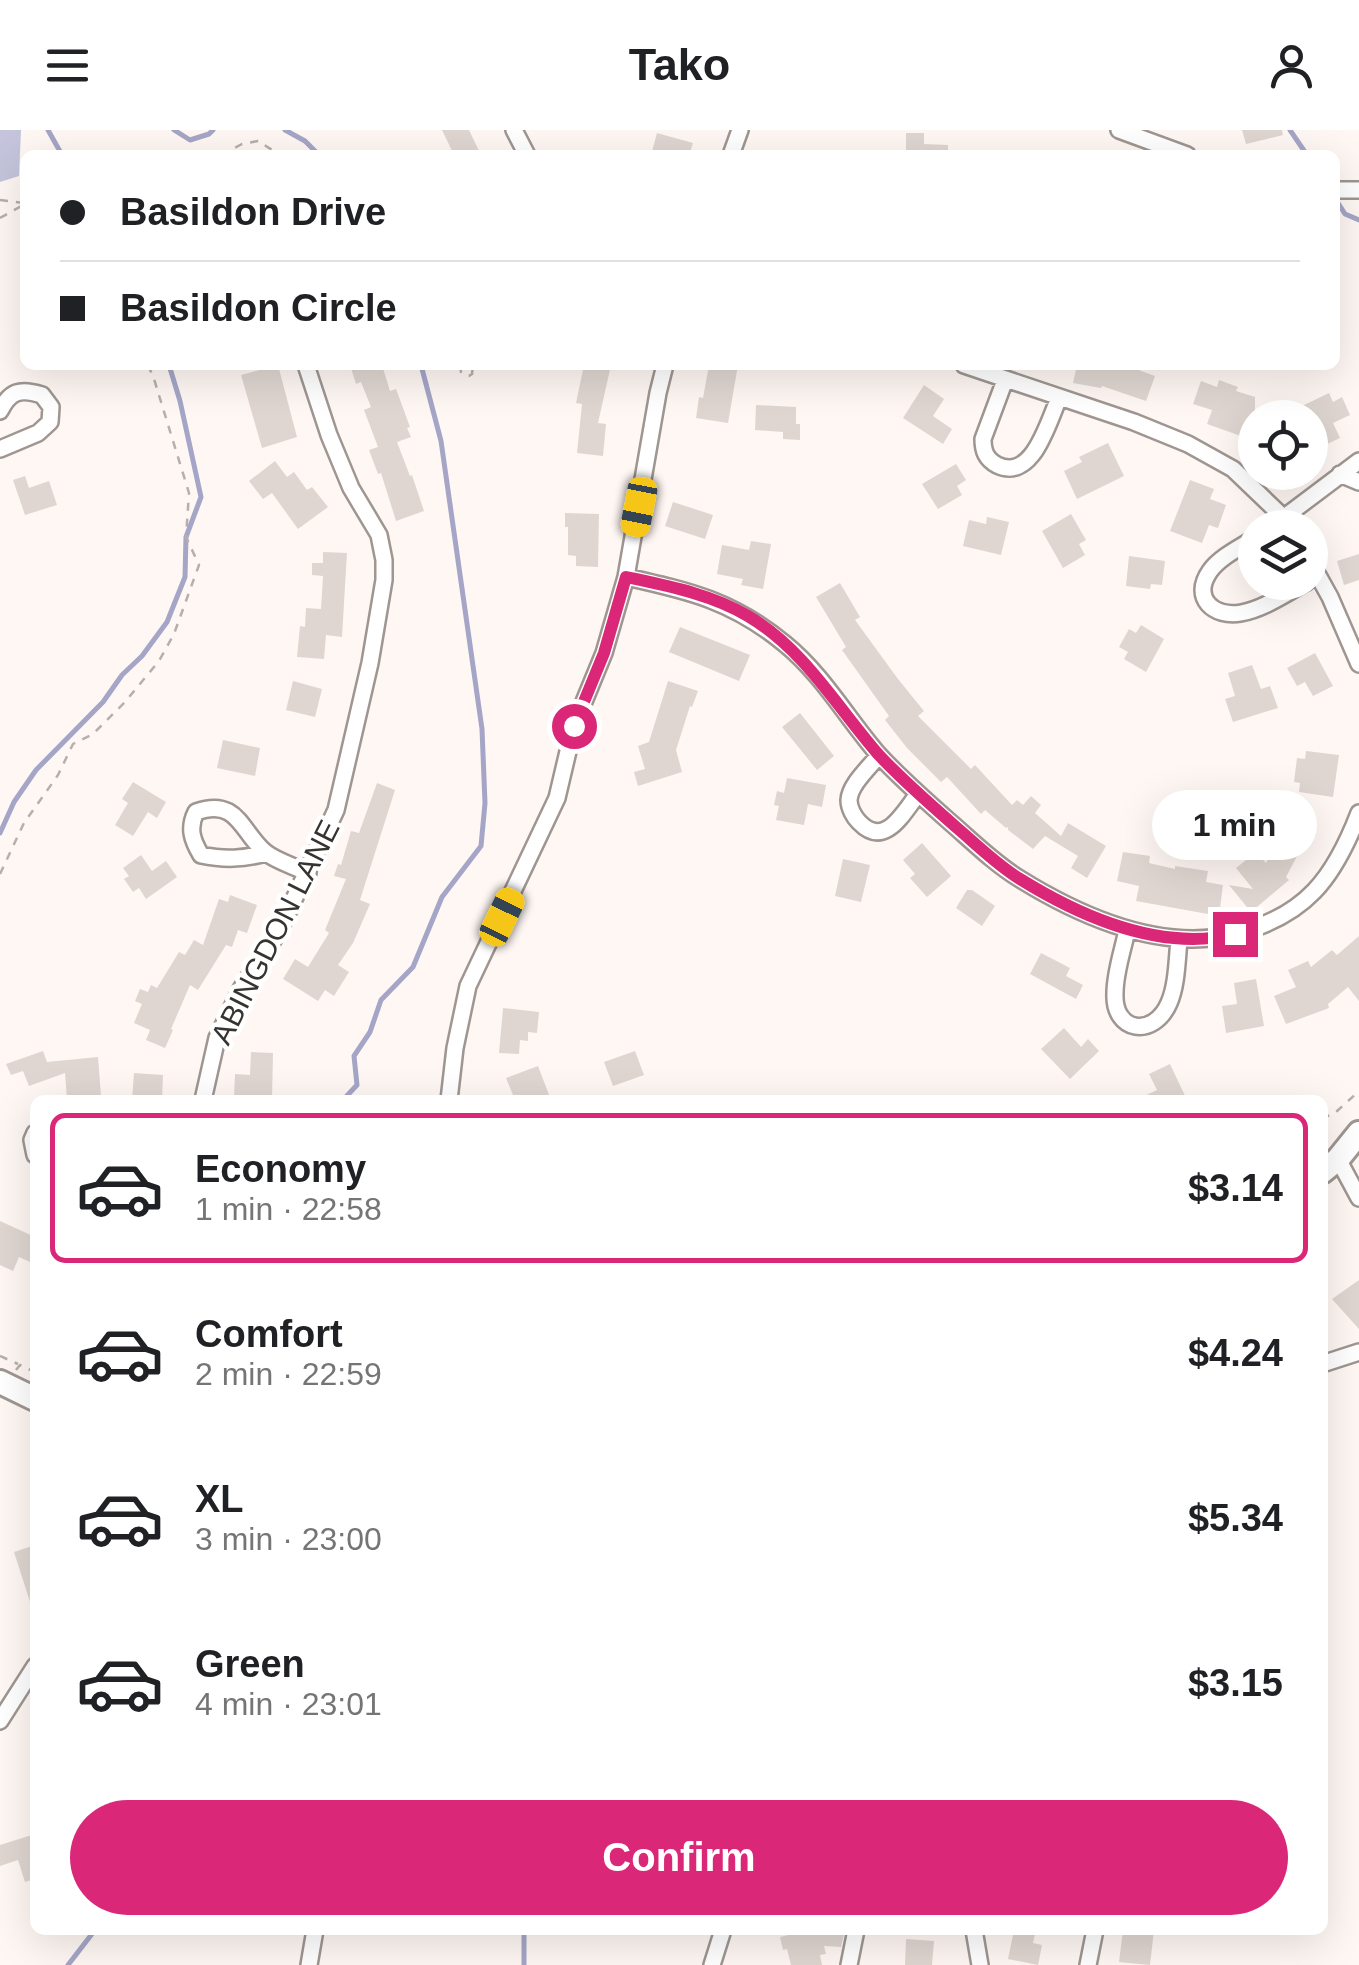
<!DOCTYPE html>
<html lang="en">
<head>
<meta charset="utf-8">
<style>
	body { margin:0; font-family:Helvetica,sans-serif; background:#f6f6f6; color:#202124; height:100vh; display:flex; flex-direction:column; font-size:38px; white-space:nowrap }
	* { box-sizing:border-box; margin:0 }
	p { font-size:32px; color:#757577 }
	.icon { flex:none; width:55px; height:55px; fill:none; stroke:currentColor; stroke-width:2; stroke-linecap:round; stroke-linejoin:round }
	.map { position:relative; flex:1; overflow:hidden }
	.details { position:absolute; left:30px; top:965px; width:1298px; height:840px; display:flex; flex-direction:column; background:#fff; border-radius:15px; box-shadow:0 10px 40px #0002 }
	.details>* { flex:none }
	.banner { position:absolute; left:20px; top:20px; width:1320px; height:220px; border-radius:15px; box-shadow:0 10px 40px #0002; display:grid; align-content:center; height:220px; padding:0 40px; background:#fff }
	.controls { position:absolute; left:1238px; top:270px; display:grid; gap:20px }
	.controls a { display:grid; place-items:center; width:90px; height:90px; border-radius:50%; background:#fff; box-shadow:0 10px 40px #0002; font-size:50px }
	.end { position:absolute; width:45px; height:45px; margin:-22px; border:12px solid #db2777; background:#fff; box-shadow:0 0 0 5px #fff }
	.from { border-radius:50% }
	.bubble { position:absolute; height:70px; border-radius:35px; background:#fff; box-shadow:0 10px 40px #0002; font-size:32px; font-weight:700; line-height:70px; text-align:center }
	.car { position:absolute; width:30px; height:60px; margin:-30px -15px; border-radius:12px; box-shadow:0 0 8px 2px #0007; background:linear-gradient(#f5c518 24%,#345 0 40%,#f5c518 0 76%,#345 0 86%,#f5c518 0) }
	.banner b { display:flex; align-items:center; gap:35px; height:95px; font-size:38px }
	.banner b+b { border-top:2px solid #e0e0e0 }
	.banner i { width:25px; height:25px; background:#202124 }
	ul { padding:18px 0 0; list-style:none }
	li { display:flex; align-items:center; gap:30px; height:150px; margin:0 20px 15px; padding:0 20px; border:5px solid transparent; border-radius:15px }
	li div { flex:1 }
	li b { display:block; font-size:38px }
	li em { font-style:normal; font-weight:700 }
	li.selected { border-color:#db2777 }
	li>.icon { width:90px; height:90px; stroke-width:1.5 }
	.action { display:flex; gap:20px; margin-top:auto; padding:20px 40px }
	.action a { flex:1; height:115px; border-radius:60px; background:#db2777; color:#fff; font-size:40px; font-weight:700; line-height:115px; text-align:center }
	header { display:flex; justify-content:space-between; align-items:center; height:130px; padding:0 40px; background:#fff; font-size:45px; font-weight:700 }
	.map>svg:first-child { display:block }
</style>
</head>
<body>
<header><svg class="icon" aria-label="menu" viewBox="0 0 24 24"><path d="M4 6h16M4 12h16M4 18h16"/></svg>Tako<svg class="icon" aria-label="person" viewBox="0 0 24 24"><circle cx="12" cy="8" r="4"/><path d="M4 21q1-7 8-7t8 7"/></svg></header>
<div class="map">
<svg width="1359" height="1835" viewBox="0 0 1359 1835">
	<rect width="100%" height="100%" fill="#fff7f3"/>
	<path fill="#c4c4dc" d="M0,0h21l-2,46 -19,6z"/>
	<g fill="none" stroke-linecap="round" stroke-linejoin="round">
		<path stroke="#a5a5c7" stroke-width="5" d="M48,0l14,25
			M174,0l16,10 19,-6 4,-4
			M285,0l20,11 14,14
			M1290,0l17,25
			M1338,73l7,11 14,6
			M0,703l14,-31 22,-32 67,-68 19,-27 20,-19 25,-34 18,-45 1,-40 15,-40 -21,-96 -11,-36
			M343,970l14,-15 -3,-29 16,-24 11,-32 32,-33 29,-70 39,-51 4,-43 -3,-74 -41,-288 -20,-76
			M524,1800v35
			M68,1835l27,-35"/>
	</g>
	<path fill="#dfd6d1" d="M442,0h27l12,25h-27z
		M1242,0h40l1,5 -37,9z
		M657,3l36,10 -4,12h-38z
		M906,3h18v11l24,1v10h-42z
		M278,235l19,72 -35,11 -21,-73z
		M350,235h32l8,26 6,-2 14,38 -3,1 4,9 -14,5 13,34 2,-1 12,36 -28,10 -15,-48 -3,1 -9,-24 9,-3 -14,-37 7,-3 -10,-25 -5,2z
		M584,235h27l-13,58 8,1 -3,32 -26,-3 5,-49 -6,-1z
		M709,235h29l-10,58 -32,-5 3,-21 4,1z
		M1077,235h48l30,11 -9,25 -44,-15 -1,2 -28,-5z
		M1219,250l19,7 -2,4 19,6v44l-48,-17 5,-14 -19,-6 8,-23 16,6z
		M924,255l20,14 -11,17 19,13 -9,15 -40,-26z
		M1329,263l4,9 9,-5 8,18 -17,8 7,15 -19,9 -11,-24v-5h-3l-5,-12z
		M756,275l40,2v17h4v16l-17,-1v-7l-28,-2z
		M1108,313l16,33 -47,23 -13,-28 18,-9 -3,-5z
		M275,331l12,16 7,-5 13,18 5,-3 16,20 -30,22 -26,-36 -9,6 -14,-18z
		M956,334l10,16 -9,6 5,9 -24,14 -16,-25z
		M25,346l4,12 20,-7 8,24 -32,10 -12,-35z
		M1190,350l24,9 -4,10 16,6 -8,23 -9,-3 -7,18 -32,-12z
		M673,372l40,13 -8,24 -40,-13z
		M565,383l34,1 -1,53 -22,-1v-10l-8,-1v-28h-3z
		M1071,384l15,26 -7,4 6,11 -22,13 -21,-37z
		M987,387l22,5 -8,33 -38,-9 6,-26 17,4z
		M751,411l20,3 -8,45 -22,-4 2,-6 -26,-5 5,-29 27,5z
		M323,422l24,1 -5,84 -16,-2 -2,24 -27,-2 3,-31 5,1 1,-19 15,1 2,-33 -11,-1v-12h11z
		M1359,424v26l-15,5 -7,-24z
		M1129,426l36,5 -3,24 -11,-1 -1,5 -24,-3z
		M840,453l20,34 -5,3 43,59 26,32 -6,5 53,53 4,-4 37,40 5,-5 6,5 8,-9 10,9 -6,8 26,23 7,-13 38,23 -19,32 -16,-10 7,-12 -33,-20 -12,13 -25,-19v-3l-2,1 -21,-18 -4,4 -34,-37 -6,5 -34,-34 -22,-28 4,-4 -47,-66 4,-3 -30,-50z
		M1141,495l23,14 -18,33 -22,-13 4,-7 -9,-5 10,-18 7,4z
		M680,497l70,28 -11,26 -70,-29z
		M1315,523l18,33 -20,10 -8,-14 -8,4 -10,-18z
		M1252,535l9,24 9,-3 8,22 -45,14 -8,-23 10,-3 -7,-23z
		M293,551l29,8 -7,28 -29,-7z
		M668,551l30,10 -6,16 -2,-1 -14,44 6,22 -44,14 -4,-14 11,-3 -7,-23 11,-4z
		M800,583l34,43 -17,14 -35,-43z
		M223,610l37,8 -5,28 -38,-8z
		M1306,621l33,4 -6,42 -34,-5 1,-9 -6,-1 3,-24 8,1z
		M787,648l39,7 -4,22 -14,-3 -4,21 -28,-5 3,-14 -5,-1 3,-14 7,2z
		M133,652l33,20 -9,16 -9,-6 -15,24 -18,-11 13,-22 -6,-4z
		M377,653l18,7 -35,110 10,4 -17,39 -15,22 11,7 -15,24 -9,-6 -7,11 -35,-22 12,-20 13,8 21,-34 -4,-3 21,-51 -12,-3 4,-12 3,1 10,-34 8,2z
		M1288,690l22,12 -24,45 3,3 -38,32 -22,-27 24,4 -17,-21 20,-16 10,11z
		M922,713l29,33 -24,21 -17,-19 5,-4 -12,-14z
		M1123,722l27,4 -1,7 26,6v-3l33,5 -2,11 17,3 -4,31 -83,-15 3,-15 -22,-5z
		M141,725l11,16 14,-10 11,16 -31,22 -7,-11 -6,4 -9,-13 5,-3 -6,-8z
		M843,729l27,6 -9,37 -26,-6z
		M967,760h5l23,16 -13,20 -26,-18z
		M230,765l27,10 -10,28 -9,-3 -6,17 -6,-2 -28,45 -8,-5 -19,44 2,1 -8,18 -19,-8 4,-10 -16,-7 8,-19 -7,-3 5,-12 8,3 3,-7 6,3 22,-36 6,3 9,-15 9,5 16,-46 9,3z
		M1359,806v65l-11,-14 -20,17 1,4 -43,16 -12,-28 22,-9 -8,-17 20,-9 3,6 21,-17 5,5z
		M1041,823l29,15 -4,8 17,9 -7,14 -46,-25z
		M1256,849l8,47 -38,7 -4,-27 15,-2 -3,-21z
		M503,878l36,4 -2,21 -9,-1v9l-8,-1 -1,14 -20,-1z
		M1064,898l17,19 7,-8 11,12 -29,28 -29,-30z
		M43,921l4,11 51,-5 3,39 -34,3 -2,-26 -36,13 -6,-15 -12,4 -5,-11z
		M635,921l9,24 -31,11 -9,-24z
		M251,922l22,1 -1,45 -38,-1 1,-23 15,1z
		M1170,934l17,36h-51l21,-10 -8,-16z
		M538,936l13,34h-36l-9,-22z
		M134,943l29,2 -1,25h-30z
		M0,1091l35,16v14l-5,11 -11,-5 -6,14 -13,-6z
		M1359,1150v49l-27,-30z
		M35,1415v63h-3l-18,-56z
		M35,1704v45l-10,3 -7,-22 -18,6v-21z
		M809,1800h36l-4,17 -17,-1 2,8 -6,1 2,10h-31l-4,-16 -4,1 -3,-13z
		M1014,1800h22l-3,13 9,2 -4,20 -30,-6z
		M1123,1800h31l-4,35 -31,-3z
		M906,1809l28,2 -2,24h-27z"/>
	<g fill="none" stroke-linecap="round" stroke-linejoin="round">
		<defs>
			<path id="street" d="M514,0l13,25
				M1119,0l68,25
				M731,25l9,-25
				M1335,60h24
				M964,235l170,57 54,22 45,25 51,49 5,10
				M1005,250l-22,59c0,12 3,20 14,26 36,17 51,-43 62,-67
				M0,281c10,-20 20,-23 42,-16l9,12 -1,15 -12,11 -38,16
				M1340,344l19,8
				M1270,398l89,-67
				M1255,408c-14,9 -35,19 -45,33 -19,27 4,47 31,42 23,-4 45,-20 66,-31
				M1310,431l20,36 29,67
				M626,447c64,14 107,24 159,67 37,30 62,74 93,110 22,24 47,46 72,68 22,19 45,42 70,57 63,39 141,73 215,55 71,-18 99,-56 124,-121
				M879,625c-9,12 -29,29 -30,45 0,8 5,17 10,22 26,27 44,-9 59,-28
				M266,723c-23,6 -41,7 -65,2 -9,-15 -13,-27 -5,-43 42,-15 45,20 69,40 11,9 29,14 43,21
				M1127,800c-4,20 -12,42 -12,63 -2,40 39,45 54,10 8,-18 8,-44 10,-63
				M203,970l14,-62 24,-49 38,-58 57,-121 34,-147 14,-83v-20l-5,-25 -28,-47 -22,-53 -23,-70
				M449,970l6,-52 13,-62 89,-188 17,-72 30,-73 22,-76 32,-184 7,-28
				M35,1003l-3,7 3,15
				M1338,1029l21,39
				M1322,1234l37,-12
				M0,1591l35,-55
				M974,1800l6,35
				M309,1835l6,-35
				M712,1835l11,-35
				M849,1835l7,-35
				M1088,1835l7,-35"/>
			<path id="secondary" d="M1322,1042l16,-13 21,-26
				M0,1252l35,17"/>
		</defs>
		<use href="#street" stroke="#9f9691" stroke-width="20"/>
		<use href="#secondary" stroke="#9f9691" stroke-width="28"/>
		<path stroke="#b6afac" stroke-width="2.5" stroke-dasharray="8 8" stroke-linecap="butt" d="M221,25l21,-11 16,-3 22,14
			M0,70l24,3
			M0,88l25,-14
			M460,235l1,7 8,4 3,-2 1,-9
			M0,744l24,-51 34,-48 15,-31 20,-10 32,-32 34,-41 15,-27 25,-69 -13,-28 3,-44 -35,-114 -6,-14
			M1322,989l14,-7 23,-21
			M0,1226l18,8
			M16,1240l4,-5 15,7"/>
		<use href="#street" stroke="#fff" stroke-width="15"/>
		<use href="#secondary" stroke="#fff" stroke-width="22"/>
	</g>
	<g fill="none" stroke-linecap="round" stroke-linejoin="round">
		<path stroke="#db2777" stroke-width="12" d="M574,596l30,-73 22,-76c42,9 85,17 122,39 56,33 89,91 130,138 24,26 51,49 78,73 20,17 41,38 64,52 63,39 141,73 215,55"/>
	</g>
	<g text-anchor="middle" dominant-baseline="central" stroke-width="9" stroke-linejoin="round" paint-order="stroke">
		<g font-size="30" fill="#363331" stroke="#fff">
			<text transform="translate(275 802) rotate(-63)">ABINGDON LANE</text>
		</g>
	</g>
</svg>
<div class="controls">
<a><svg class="icon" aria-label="locate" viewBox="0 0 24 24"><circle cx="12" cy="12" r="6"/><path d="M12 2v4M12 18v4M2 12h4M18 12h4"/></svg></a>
<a><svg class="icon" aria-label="layers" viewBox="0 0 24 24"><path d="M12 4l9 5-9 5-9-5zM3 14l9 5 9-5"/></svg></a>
</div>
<i class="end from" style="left:574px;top:596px"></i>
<i class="end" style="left:1235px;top:804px"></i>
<div class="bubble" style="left:1152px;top:660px;width:165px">1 min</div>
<i class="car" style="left:639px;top:377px;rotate:191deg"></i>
<i class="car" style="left:502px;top:787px;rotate:26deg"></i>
<div class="banner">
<b><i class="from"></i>Basildon Drive</b>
<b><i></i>Basildon Circle</b>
</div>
<section class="details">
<ul>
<li class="selected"><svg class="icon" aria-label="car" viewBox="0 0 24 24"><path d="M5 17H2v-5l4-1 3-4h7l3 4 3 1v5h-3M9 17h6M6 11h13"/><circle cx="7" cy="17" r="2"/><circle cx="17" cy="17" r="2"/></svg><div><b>Economy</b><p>1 min · 22:58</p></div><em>$3.14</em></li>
<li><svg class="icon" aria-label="car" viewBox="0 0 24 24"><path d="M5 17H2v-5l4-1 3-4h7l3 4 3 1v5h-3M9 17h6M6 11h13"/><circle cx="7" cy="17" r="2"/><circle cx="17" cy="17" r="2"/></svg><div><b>Comfort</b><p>2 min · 22:59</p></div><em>$4.24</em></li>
<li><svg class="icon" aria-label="car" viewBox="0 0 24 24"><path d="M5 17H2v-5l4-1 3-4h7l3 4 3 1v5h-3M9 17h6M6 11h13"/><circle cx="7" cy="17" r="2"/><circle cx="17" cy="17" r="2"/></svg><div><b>XL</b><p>3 min · 23:00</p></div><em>$5.34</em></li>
<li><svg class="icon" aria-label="car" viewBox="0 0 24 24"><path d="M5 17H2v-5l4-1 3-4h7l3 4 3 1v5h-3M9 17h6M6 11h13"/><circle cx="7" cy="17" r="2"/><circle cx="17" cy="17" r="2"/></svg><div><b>Green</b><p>4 min · 23:01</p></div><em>$3.15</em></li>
</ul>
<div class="action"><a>Confirm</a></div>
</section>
</div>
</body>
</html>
